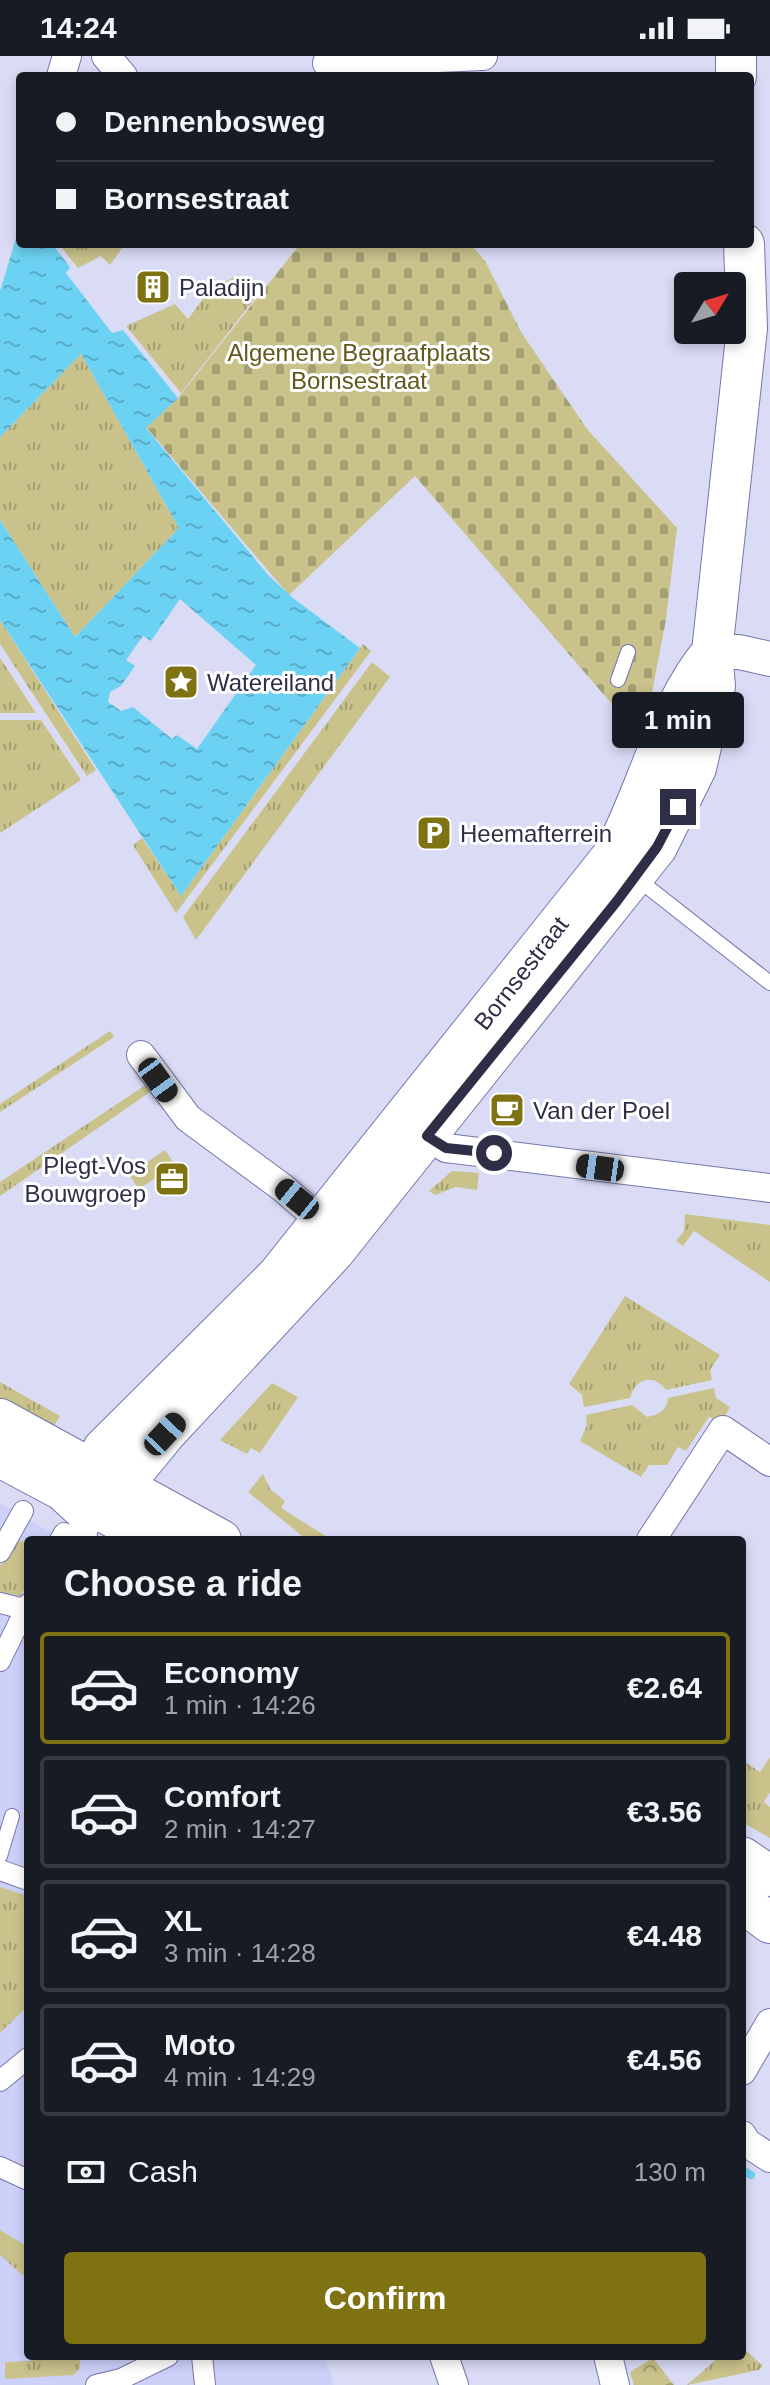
<!DOCTYPE html>
<html lang="en">
<head>
<meta charset="utf-8">
<style>
	body { margin:0; font-family:Arial,sans-serif; background:#20242c; color:#f1f3f6; height:100vh; display:flex; flex-direction:column; font-size:30px; white-space:nowrap }
	* { box-sizing:border-box; margin:0 }
	p { font-size:26px; color:#9ea1a6 }
	.icon { flex:none; width:44px; height:44px; fill:none; stroke:currentColor; stroke-width:2; stroke-linecap:round; stroke-linejoin:round }
	.map { position:relative; flex:1; overflow:hidden }
	.drawer { position:absolute; left:24px; top:1480px; width:722px; height:824px; display:flex; flex-direction:column; background:#171b24; border-radius:8px; box-shadow:0 4px 12px #0003 }
	.drawer>* { flex:none }
	.hud { position:absolute; left:16px; top:16px; width:738px; height:176px; border-radius:8px; box-shadow:0 4px 12px #0003; display:grid; align-content:center; height:176px; padding:0 40px; background:#171b24 }
	.needle { width:52px; rotate:52deg }
	.fabs { position:absolute; left:674px; top:216px; display:grid; gap:16px }
	.fabs a { display:grid; place-items:center; width:72px; height:72px; border-radius:8px; background:#171b24; box-shadow:0 4px 12px #0003; font-size:40px }
	.end { position:absolute; width:36px; height:36px; margin:-18px; border:10px solid #2e2f47; background:#fff; box-shadow:0 0 0 4px #fff }
	.from { border-radius:50% }
	.bubble { position:absolute; height:56px; border-radius:8px; background:#171b24; box-shadow:0 4px 12px #0003; font-size:26px; font-weight:700; line-height:56px; text-align:center }
	.car { position:absolute; width:24px; height:48px; margin:-24px -12px; border-radius:10px; box-shadow:0 0 6px 2px #0007; background:linear-gradient(#222 24%,#8ab4d8 0 40%,#222 0 76%,#8ab4d8 0 86%,#222 0) }
	.hud b { display:flex; align-items:center; gap:28px; height:76px; font-size:30px }
	.hud b+b { border-top:2px solid #363941 }
	.hud i { width:20px; height:20px; background:#f1f3f6 }
	ul { padding:0; list-style:none }
	li { display:flex; align-items:center; gap:24px; height:112px; margin:0 16px 12px; padding:0 24px; border:4px solid #363941; border-radius:8px }
	li div { flex:1 }
	li b { display:block; font-size:30px }
	li em { font-style:normal; font-weight:700 }
	li.selected { border-color:#7e7213 }
	li>.icon { width:72px; height:72px; stroke-width:1.5 }
	h2 { padding:0 40px; font-size:36px; line-height:96px }
	.pay { display:flex; align-items:center; gap:20px; height:88px; padding:0 40px; font-size:30px }
	.pay p { margin-inline-start:auto }
	.primary-button { display:flex; gap:16px; margin-top:auto; padding:16px 40px }
	.primary-button a { flex:1; height:92px; border-radius:8px; background:#7e7213; color:#fff; font-size:32px; font-weight:700; line-height:92px; text-align:center }
	.status { display:flex; justify-content:space-between; align-items:center; height:56px; padding:0 40px; background:#171b24; direction:ltr }
	.status svg { height:22px; fill:currentColor }
	.map>svg:first-child { display:block }
</style>
</head>
<body>
<div class="status"><b>14:24</b><svg viewBox="0 0 49 12"><path d="M0 12V9h3v3zM5 12V6h3v6zM10 12V3h3v9zM15 12V0h3v12zM26 1h20v11H26zM47 4h2v5h-2z"/></svg></div>
<div class="map">
<svg width="770" height="2329" viewBox="0 0 770 2329">
	<defs>
		<pattern id="grass-tufts" width="24" height="20" patternUnits="userSpaceOnUse" patternTransform="scale(2)"><rect width="24" height="20" fill="#c9c28b"/><path d="M3 7l-1-3M5 7V3M7 7l1-3M15 17l-1-3M17 17v-4M19 17l1-3" fill="none" stroke="#a49e73"/></pattern>
		<pattern id="cemetery-stones" width="16" height="16" patternUnits="userSpaceOnUse" patternTransform="scale(2)"><rect width="16" height="16" fill="#c9c28b"/><path d="M2 7V4a2 2 0 0 1 4 0v3zM10 15v-3a2 2 0 0 1 4 0v3z" fill="#a49e73"/></pattern>
		<pattern id="park-crowns" width="20" height="18" patternUnits="userSpaceOnUse" patternTransform="scale(2)"><rect width="20" height="18" fill="#c9c28b"/><path d="M2 6a3 3 0 1 1 6 0M12 15a3 3 0 1 1 6 0" fill="none" stroke="#a49e73"/></pattern>
		<pattern id="water-ripples" width="26" height="14" patternUnits="userSpaceOnUse" patternTransform="scale(2)"><rect width="26" height="14" fill="#6cd2f3"/><path d="M2 4q2-2 4 0t4 0M15 11q2-2 4 0t4 0" fill="none" stroke="#59abc7"/></pattern>
	</defs>
	<rect width="100%" height="100%" fill="#dadcf6"/>
	<path fill="#cdd1fa" d="M0,1447l64,37h-36v816h297l9,29h-334z"/>
	<path fill="url(#grass-tufts)" d="M63,188h62l-15,21 -9,-9 -23,12 -16,-20z
		M239,219l17,22 -75,96 -55,-67 49,-22 13,15 23,-31z
		M81,298l98,174 -104,109 -75,-117v-83z
		M0,564l96,150 -9,6 -87,-132z
		M363,588l8,7 -195,262 -43,-68 9,-7 39,58z
		M0,602l36,55h-36z
		M372,606l18,15 -194,263 -13,-23z
		M0,664h41l40,60 -81,53z
		M110,975l4,6 -114,75v-8z
		M147,1028l3,8 -150,104v-14z
		M165,1094l10,15 -36,24 -10,-14z
		M452,1115l27,2 -2,17 -21,-3 -21,8 -6,-4z
		M685,1158l85,11v57l-76,-51 -11,15 -7,-5 8,-10z
		M625,1240l95,59 -10,15 2,10 -46,10c-12,-17 -31,-12 -36,8l-46,9 -2,-12 -13,-11z
		M0,1326l60,34 -8,13 -52,-29z
		M272,1327l26,14 -38,56 -9,-5 -4,6 -27,-14z
		M714,1332l2,10 14,9 -8,14 -13,-4 -23,34 -8,-4 -11,18h-18l-8,12 -61,-36 7,-16 -1,-10 46,-10 15,12c12,-2 20,-7 21,-19z
		M263,1418l7,15 15,12 -4,7 51,32h-25l-59,-48z
		M19,1485l9,1v38l-7,16 -21,-4v-26z
		M770,1701v35l-6,10 6,5v31l-28,-16v-62l18,12z
		M0,1831l28,9v110l-28,27z
		M0,2174l28,17v33l-28,-25z
		M742,2291l21,19 -4,4 -72,15 33,-29h22z
		M31,2300h49v12l-6,7 -69,4v-17l26,-1z"/>
	<path fill="url(#cemetery-stones)" d="M300,188h170l15,17 36,71 66,97 90,99 -11,91 -23,121 -228,-264 -126,119 -143,-168 32,-29z"/>
	<path fill="url(#park-crowns)" d="M653,2302l21,27h-40l-4,-13z"/>
	<path fill="url(#water-ripples)" fill-rule="evenodd" d="M20,169v19h32l18,23 -4,6 46,60 11,-3 55,68 -32,30 123,148 24,22 67,50 -179,248 -181,-276v-100l75,117 104,-109 -98,-174 -81,83v-146zM180,543l76,66 -59,84 -20,-14 -5,4 -39,-32 -12,4 -13,-9 2,-10 11,-6 14,-20 -9,-6 17,-24 8,5z"/>
	<g fill="none" stroke-linecap="round" stroke-linejoin="round">
		<path stroke="#6cd2f3" stroke-width="8" d="M742,2114l9,5"/>
		<defs>
			<path id="service" d="M618,624l10,-28
				M669,728l13,-45
				M635,821l135,106
				M0,1800l12,-40"/>
			<path id="pedestrian" d="M60,1484l4,-7
				M0,1496l23,-41
				M0,1547l28,7
				M0,1605l28,-57
				M0,1814l28,10
				M0,2025l28,-23
				M0,2111l28,13
				M202,2300l3,29
				M96,2329l25,-6 47,-23"/>
			<path id="minor" d="M106,0l17,20
				M327,7l156,-7
				M61,20l6,-20
				M141,999l47,63 95,70 39,34
				M412,1069l34,23 324,40
				M62,1442l23,21 -3,21
				M651,1484l72,-110 47,32
				M742,2015l28,-48
				M742,2079l5,8 23,15
				M444,2300l10,29
				M608,2300l7,29"/>
			<path id="tertiary" d="M712,596h27l31,7"/>
			<path id="secondary" d="M736,0v20
				M0,1363l221,121
				M0,1401l156,83
				M101,1456l64,-78 169,-182 323,-405 39,-79 19,-82 -3,-34 35,-324 -3,-84
				M101,1456l-10,-29 12,-34 174,-173 336,-421c34,-63 54,-151 99,-203
				M742,1801l28,19
				M742,1846l28,21"/>
		</defs>
		<use href="#service" stroke="#7477af" stroke-width="16"/>
		<use href="#pedestrian" stroke="#7477af" stroke-width="22"/>
		<use href="#minor" stroke="#7477af" stroke-width="30"/>
		<use href="#tertiary" stroke="#7477af" stroke-width="36"/>
		<use href="#secondary" stroke="#7477af" stroke-width="42"/>
		<use href="#service" stroke="#fff" stroke-width="14"/>
		<use href="#pedestrian" stroke="#fff" stroke-width="20"/>
		<use href="#minor" stroke="#fff" stroke-width="28"/>
		<use href="#tertiary" stroke="#fff" stroke-width="34"/>
		<use href="#secondary" stroke="#fff" stroke-width="40"/>
	</g>
	<g fill="none" stroke-linecap="round" stroke-linejoin="round">
		<path stroke="#2e2f47" stroke-width="10" d="M494,1097l-48,-5 -19,-12 190,-235 40,-54 21,-40"/>
	</g>
	<defs>
		<symbol id="building-square" viewBox="-11 -11 22 22"><rect x="-9" y="-9" width="18" height="18" rx="4" fill="#7e7213" stroke="#fff"/><path d="M-4-6H4V6H1V3H-1V6H-4ZM-2.5-4.3h1.7v1.8h-1.7ZM.8-4.3h1.7v1.8H.8ZM-2.5-1h1.7V.8h-1.7ZM.8-1h1.7V.8H.8Z" fill="#fff"/></symbol>
		<symbol id="sight-square" viewBox="-11 -11 22 22"><rect x="-9" y="-9" width="18" height="18" rx="4" fill="#7e7213" stroke="#fff"/><path d="M0-6L1.8-2.2L6-1.7L2.9 1.2L3.7 5.4L0 3.3L-3.7 5.4L-2.9 1.2L-6-1.7L-1.8-2.2Z" fill="#fff"/></symbol>
		<symbol id="parking-square" viewBox="-11 -11 22 22"><rect x="-9" y="-9" width="18" height="18" rx="4" fill="#7e7213" stroke="#fff"/><path d="M-3.5-5.5H1a3.5 3.5 0 0 1 0 7H-1V5.5H-3.5ZM-1-3.4V-.6H.8a1.4 1.4 0 0 0 0-2.8Z" fill="#fff"/></symbol>
		<symbol id="cafe-square" viewBox="-11 -11 22 22"><rect x="-9" y="-9" width="18" height="18" rx="4" fill="#7e7213" stroke="#fff"/><path d="M-5.5-4.5H6V0H3Q3 3.5 0 3.5H-2.5Q-5.5 3.5-5.5 0ZM3-3.2v2h1.7v-2ZM-6 4.5H4V6H-6Z" fill="#fff"/></symbol>
		<symbol id="office-square" viewBox="-11 -11 22 22"><rect x="-9" y="-9" width="18" height="18" rx="4" fill="#7e7213" stroke="#fff"/><path d="M-6-3h4V-5.5h4V-3h4V5H-6ZM-1-4.5V-3h2v-1.5ZM-6 0V1H6V0Z" fill="#fff"/></symbol>
	</defs>
	<g fill-rule="evenodd">
		<use href="#building-square" x="133" y="211" width="40" height="40"/>
		<use href="#sight-square" x="161" y="606" width="40" height="40"/>
		<use href="#parking-square" x="414" y="757" width="40" height="40"/>
		<use href="#cafe-square" x="487" y="1034" width="40" height="40"/>
		<use href="#office-square" x="152" y="1103" width="40" height="40"/>
	</g>
	<g text-anchor="middle" dominant-baseline="central" stroke-width="6" stroke-linejoin="round" paint-order="stroke">
		<g font-size="24" fill="#2e2f47" stroke="#fff" text-anchor="start">
			<text x="179" y="231">Paladijn</text>
			<text x="207" y="626">Watereiland</text>
			<text x="460" y="777">Heemafterrein</text>
			<text x="533" y="1054">Van der Poel</text>
			<text x="146" y="1109" text-anchor="end">Plegt-Vos<tspan x="146" dy="28">Bouwgroep</tspan></text>
		</g>
		<g font-size="24" fill="#61581b" stroke="#fff">
			<text x="359" y="296">Algemene Begraafplaats<tspan x="359" dy="28">Bornsestraat</tspan></text>
		</g>
		<g font-size="24" fill="#2e2f47" stroke="#fff">
			<text transform="translate(521 917) rotate(-52)">Bornsestraat</text>
		</g>
	</g>
</svg>
<div class="fabs">
<a><svg class="needle" viewBox="-14 -14 28 28"><path d="M0-13l5 13h-10z" fill="#e53935"/><path d="M0 13l5-13h-10z" fill="#9ea1a6"/></svg></a>
</div>
<i class="end from" style="left:494px;top:1097px"></i>
<i class="end" style="left:678px;top:751px"></i>
<div class="bubble" style="left:612px;top:636px;width:132px">1 min</div>
<i class="car" style="left:158px;top:1024px;rotate:144deg"></i>
<i class="car" style="left:600px;top:1112px;rotate:278deg"></i>
<i class="car" style="left:297px;top:1143px;rotate:309deg"></i>
<i class="car" style="left:165px;top:1378px;rotate:43deg"></i>
<div class="hud">
<b><i class="from"></i>Dennenbosweg</b>
<b><i></i>Bornsestraat</b>
</div>
<section class="drawer">
<h2>Choose a ride</h2>
<ul>
<li class="selected"><svg class="icon" aria-label="car" viewBox="0 0 24 24"><path d="M5 17H2v-5l4-1 3-4h7l3 4 3 1v5h-3M9 17h6M6 11h13"/><circle cx="7" cy="17" r="2"/><circle cx="17" cy="17" r="2"/></svg><div><b>Economy</b><p>1 min · 14:26</p></div><em>€2.64</em></li>
<li><svg class="icon" aria-label="car" viewBox="0 0 24 24"><path d="M5 17H2v-5l4-1 3-4h7l3 4 3 1v5h-3M9 17h6M6 11h13"/><circle cx="7" cy="17" r="2"/><circle cx="17" cy="17" r="2"/></svg><div><b>Comfort</b><p>2 min · 14:27</p></div><em>€3.56</em></li>
<li><svg class="icon" aria-label="car" viewBox="0 0 24 24"><path d="M5 17H2v-5l4-1 3-4h7l3 4 3 1v5h-3M9 17h6M6 11h13"/><circle cx="7" cy="17" r="2"/><circle cx="17" cy="17" r="2"/></svg><div><b>XL</b><p>3 min · 14:28</p></div><em>€4.48</em></li>
<li><svg class="icon" aria-label="car" viewBox="0 0 24 24"><path d="M5 17H2v-5l4-1 3-4h7l3 4 3 1v5h-3M9 17h6M6 11h13"/><circle cx="7" cy="17" r="2"/><circle cx="17" cy="17" r="2"/></svg><div><b>Moto</b><p>4 min · 14:29</p></div><em>€4.56</em></li>
</ul>
<div class="pay"><svg class="icon" aria-label="cash" viewBox="0 0 24 24"><path d="M3 7h18v10H3z"/><circle cx="12" cy="12" r="2"/></svg>Cash<p>130 m</p></div>
<div class="primary-button"><a>Confirm</a></div>
</section>
</div>
</body>
</html>
